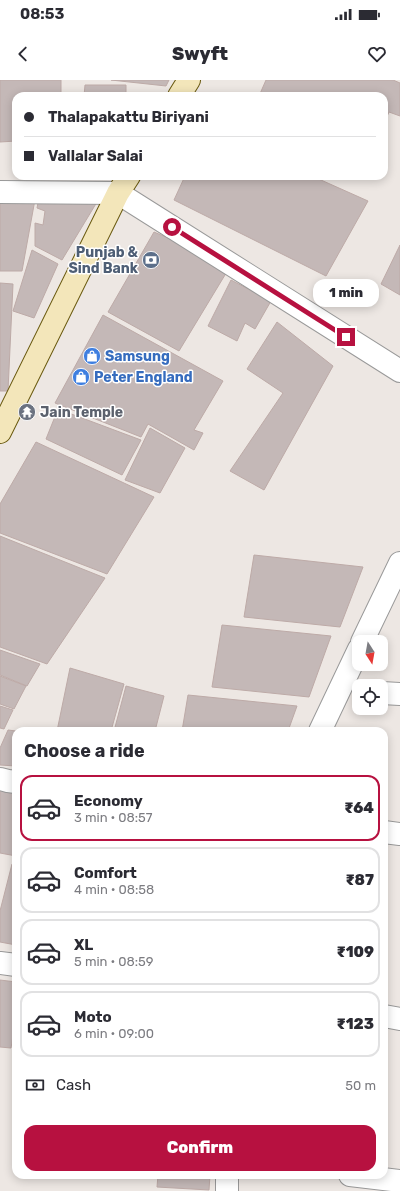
<!DOCTYPE html>
<html lang="en">
<head>
<meta charset="utf-8">
<style>
	body { margin:0; font-family:Rubik,sans-serif; background:#f7f7f7; color:#2b2b33; height:100vh; display:flex; flex-direction:column; font-size:15px; white-space:nowrap }
	* { box-sizing:border-box; margin:0 }
	p { font-size:13px; color:#7c7c81 }
	.icon { flex:none; width:22px; height:22px; fill:none; stroke:currentColor; stroke-width:2; stroke-linecap:round; stroke-linejoin:round }
	.map { position:relative; flex:1; overflow:hidden }
	.sheet { position:absolute; left:12px; top:647px; width:376px; height:452px; display:flex; flex-direction:column; background:#fff; border-radius:12px; box-shadow:0 2px 10px #0003 }
	.sheet>* { flex:none }
	.hud { position:absolute; left:12px; top:12px; width:376px; height:88px; border-radius:12px; box-shadow:0 2px 10px #0003; display:grid; align-content:center; height:88px; padding:0 12px; background:#fff }
	.needle { width:26px; rotate:169deg }
	.controls { position:absolute; left:352px; top:555px; display:grid; gap:8px }
	.controls a { display:grid; place-items:center; width:36px; height:36px; border-radius:8px; background:#fff; box-shadow:0 2px 10px #0003; font-size:20px }
	.end { position:absolute; width:18px; height:18px; margin:-9px; border:5px solid #b71140; background:#fff; box-shadow:0 0 0 2px #fff }
	.from { border-radius:50% }
	.bubble { position:absolute; height:28px; border-radius:12px; background:#fff; box-shadow:0 2px 10px #0003; font-size:13px; font-weight:800; line-height:28px; text-align:center }
	.hud b { display:flex; align-items:center; gap:14px; height:38px; font-size:15px }
	.hud b+b { border-top:1px solid #e1e1e2 }
	.hud i { width:10px; height:10px; background:#2b2b33 }
	ul { padding:0; list-style:none }
	li { display:flex; align-items:center; gap:12px; height:66px; margin:0 8px 6px; padding:0 4px; border:2px solid #e1e1e2; border-radius:12px }
	li div { flex:1 }
	li b { display:block; font-size:15px }
	li em { font-style:normal; font-weight:800 }
	li.current { border-color:#b71140 }
	li>.icon { width:36px; height:36px; stroke-width:1.5 }
	h2 { padding:0 12px; font-size:18px; line-height:48px }
	.pay { display:flex; align-items:center; gap:10px; height:44px; padding:0 12px; font-size:15px }
	.pay p { margin-inline-start:auto }
	.action { display:flex; gap:8px; margin-top:auto; padding:8px 12px }
	.action a { flex:1; height:46px; border-radius:12px; background:#b71140; color:#fff; font-size:16px; font-weight:800; line-height:46px; text-align:center }
	.status { display:flex; justify-content:space-between; align-items:center; height:28px; padding:0 20px; background:#fff; direction:ltr }
	.status svg { height:11px; fill:currentColor }
	header { display:flex; justify-content:space-between; align-items:center; height:52px; padding:0 12px; background:#fff; font-size:18px; font-weight:800 }
	.map>svg:first-child { display:block }
</style>
</head>
<body>
<div class="status"><b>08:53</b><svg viewBox="0 0 49 12"><path d="M0 12V9h3v3zM5 12V6h3v6zM10 12V3h3v9zM15 12V0h3v12zM26 1h20v11H26zM47 4h2v5h-2z"/></svg></div>
<header><svg class="icon" aria-label="back" viewBox="0 0 24 24"><path d="M15 5l-7 7 7 7"/></svg>Swyft<svg class="icon" aria-label="heart" viewBox="0 0 24 24"><path d="M12 20l-8-8c-3-5 5-10 8-4 3-6 11-1 8 4z"/></svg></header>
<div class="map">
<svg width="400" height="1111" viewBox="0 0 400 1111">
	<rect width="100%" height="100%" fill="#ede7e3"/>
	<path fill="#c4b8b7" stroke="#bdaaa7" d="M0,0h61v16h-45v45l-16,1z
		M111,0h58l-3,6z
		M266,0h127l7,3v33l-11,-4 -5,11v-27h-125z
		M85,5h41v11h-42z
		M185,96h127l56,25 -42,75 -152,-76z
		M40,112l57,10 -35,58 -27,-14v-23l8,2 2,-14 -8,-3z
		M0,113l36,1 -14,77h-22z
		M154,152l77,33 -52,86 -71,-39z
		M400,165v50l-19,-11z
		M32,170l26,14 -24,54 -21,-7z
		M231,200l40,21 -16,28 -10,-6 -8,18 -29,-15z
		M0,203l13,1 -5,107h-8z
		M103,235l120,66 -29,49 9,3 -9,17 -46,-26 -7,13 -86,-34z
		M277,242l56,44 -69,124 -34,-19 53,-78 -36,-24z
		M58,329l83,31 -19,35 -76,-36z
		M150,348l35,20 -25,45 -35,-13z
		M36,362l118,55 -47,77 -107,-41v-29z
		M0,456l105,42 -58,86 -47,-17z
		M254,475l109,12 -23,60 -96,-10z
		M222,545l109,11 -22,61 -97,-10z
		M0,570l40,14 -13,22 -27,-11z
		M70,588l54,16 -13,47h-54z
		M0,596l26,10 -12,23 -14,-5z
		M126,606l38,10 -9,35h-41z
		M188,615l109,11 -9,25h-106z
		M0,626l13,4 -9,19 -4,-1z
		M8,650l8,1v35l-16,-1v-17z
		M0,706l16,4v66l-16,-3z
		M12,784h4v81l-16,-3v-31z
		M0,900l16,2v43l-1,-1 -4,24 -11,-1z
		M158,1095h52l-1,15 -52,-3z"/>
	<g fill="none" stroke-linecap="round" stroke-linejoin="round">
		<defs>
			<path id="minor" d="M0,112l118,1
				M362,562l38,-79
				M382,613l18,1
				M320,651l39,-82
				M0,699l8,2 8,1
				M384,752l16,2
				M0,883l16,2
				M384,936l16,3
				M350,1095l50,6
				M227,1111v-16"/>
			<path id="tertiary" d="M118,113l282,178"/>
			<path id="secondary" d="M179,16l10,-16
				M0,352l118,-239 11,-17"/>
		</defs>
		<use href="#minor" stroke="#999" stroke-width="24"/>
		<use href="#tertiary" stroke="#999" stroke-width="24"/>
		<use href="#secondary" stroke="#69590e" stroke-width="24"/>
		<use href="#minor" stroke="#fff" stroke-width="22"/>
		<use href="#tertiary" stroke="#fff" stroke-width="22"/>
		<use href="#secondary" stroke="#f3e6ba" stroke-width="22"/>
	</g>
	<g fill="none" stroke-linecap="round" stroke-linejoin="round">
		<path stroke="#b71140" stroke-width="5" d="M172,147l174,110"/>
	</g>
	<defs>
		<symbol id="bank-disc" viewBox="-11 -11 22 22"><circle r="9.5" fill="#5c6f8a" stroke="#fff"/><path d="M-6-4H6V4H-6ZM0-2.3a2.3 2.3 0 1 0 0 4.6a2.3 2.3 0 1 0 0-4.6Z" fill="#fff"/></symbol>
		<symbol id="shop-disc" viewBox="-11 -11 22 22"><circle r="9.5" fill="#3f7fe0" stroke="#fff"/><path d="M-5-2.5h2.3a2.7 3.5 0 0 1 5.4 0H5L5.5 6h-11ZM-1.5-2.5h3a1.5 2.3 0 0 0-3 0Z" fill="#fff"/></symbol>
		<symbol id="temple-disc" viewBox="-11 -11 22 22"><circle r="9.5" fill="#6b7280" stroke="#fff"/><path d="M0-6L5-2H3V0L6.5 2.5H4V6H1.5V3h-3V6H-4V2.5H-6.5L-3 0V-2H-5Z" fill="#fff"/></symbol>
	</defs>
	<g fill-rule="evenodd">
		<use href="#bank-disc" x="141" y="170" width="20" height="20"/>
		<use href="#shop-disc" x="82" y="266" width="20" height="20"/>
		<use href="#shop-disc" x="71" y="287" width="20" height="20"/>
		<use href="#temple-disc" x="17" y="322" width="20" height="20"/>
	</g>
	<g text-anchor="middle" dominant-baseline="central" stroke-width="3" stroke-linejoin="round" paint-order="stroke">
		<g font-size="14" font-weight="bold" fill="#4e5e75" stroke="#fff" text-anchor="end">
			<text x="138" y="172">Punjab &amp;<tspan x="138" dy="16">Sind Bank</tspan></text>
		</g>
		<g font-size="14" font-weight="bold" fill="#366cbe" stroke="#fff" text-anchor="start">
			<text x="105" y="276">Samsung</text>
			<text x="94" y="297">Peter England</text>
		</g>
		<g font-size="14" font-weight="bold" fill="#5b616d" stroke="#fff" text-anchor="start">
			<text x="40" y="332">Jain Temple</text>
		</g>
	</g>
</svg>
<div class="controls">
<a><svg class="needle" viewBox="-14 -14 28 28"><path d="M0-13l5 13h-10z" fill="#e53935"/><path d="M0 13l5-13h-10z" fill="#7c7c81"/></svg></a>
<a><svg class="icon" aria-label="locate" viewBox="0 0 24 24"><circle cx="12" cy="12" r="6"/><path d="M12 2v4M12 18v4M2 12h4M18 12h4"/></svg></a>
</div>
<i class="end from" style="left:172px;top:147px"></i>
<i class="end" style="left:346px;top:257px"></i>
<div class="bubble" style="left:313px;top:199px;width:66px">1 min</div>
<div class="hud">
<b><i class="from"></i>Thalapakattu Biriyani</b>
<b><i></i>Vallalar Salai</b>
</div>
<section class="sheet">
<h2>Choose a ride</h2>
<ul>
<li class="current"><svg class="icon" aria-label="car" viewBox="0 0 24 24"><path d="M5 17H2v-5l4-1 3-4h7l3 4 3 1v5h-3M9 17h6M6 11h13"/><circle cx="7" cy="17" r="2"/><circle cx="17" cy="17" r="2"/></svg><div><b>Economy</b><p>3 min · 08:57</p></div><em>₹64</em></li>
<li><svg class="icon" aria-label="car" viewBox="0 0 24 24"><path d="M5 17H2v-5l4-1 3-4h7l3 4 3 1v5h-3M9 17h6M6 11h13"/><circle cx="7" cy="17" r="2"/><circle cx="17" cy="17" r="2"/></svg><div><b>Comfort</b><p>4 min · 08:58</p></div><em>₹87</em></li>
<li><svg class="icon" aria-label="car" viewBox="0 0 24 24"><path d="M5 17H2v-5l4-1 3-4h7l3 4 3 1v5h-3M9 17h6M6 11h13"/><circle cx="7" cy="17" r="2"/><circle cx="17" cy="17" r="2"/></svg><div><b>XL</b><p>5 min · 08:59</p></div><em>₹109</em></li>
<li><svg class="icon" aria-label="car" viewBox="0 0 24 24"><path d="M5 17H2v-5l4-1 3-4h7l3 4 3 1v5h-3M9 17h6M6 11h13"/><circle cx="7" cy="17" r="2"/><circle cx="17" cy="17" r="2"/></svg><div><b>Moto</b><p>6 min · 09:00</p></div><em>₹123</em></li>
</ul>
<div class="pay"><svg class="icon" aria-label="cash" viewBox="0 0 24 24"><path d="M3 7h18v10H3z"/><circle cx="12" cy="12" r="2"/></svg>Cash<p>50 m</p></div>
<div class="action"><a>Confirm</a></div>
</section>
</div>
</body>
</html>
